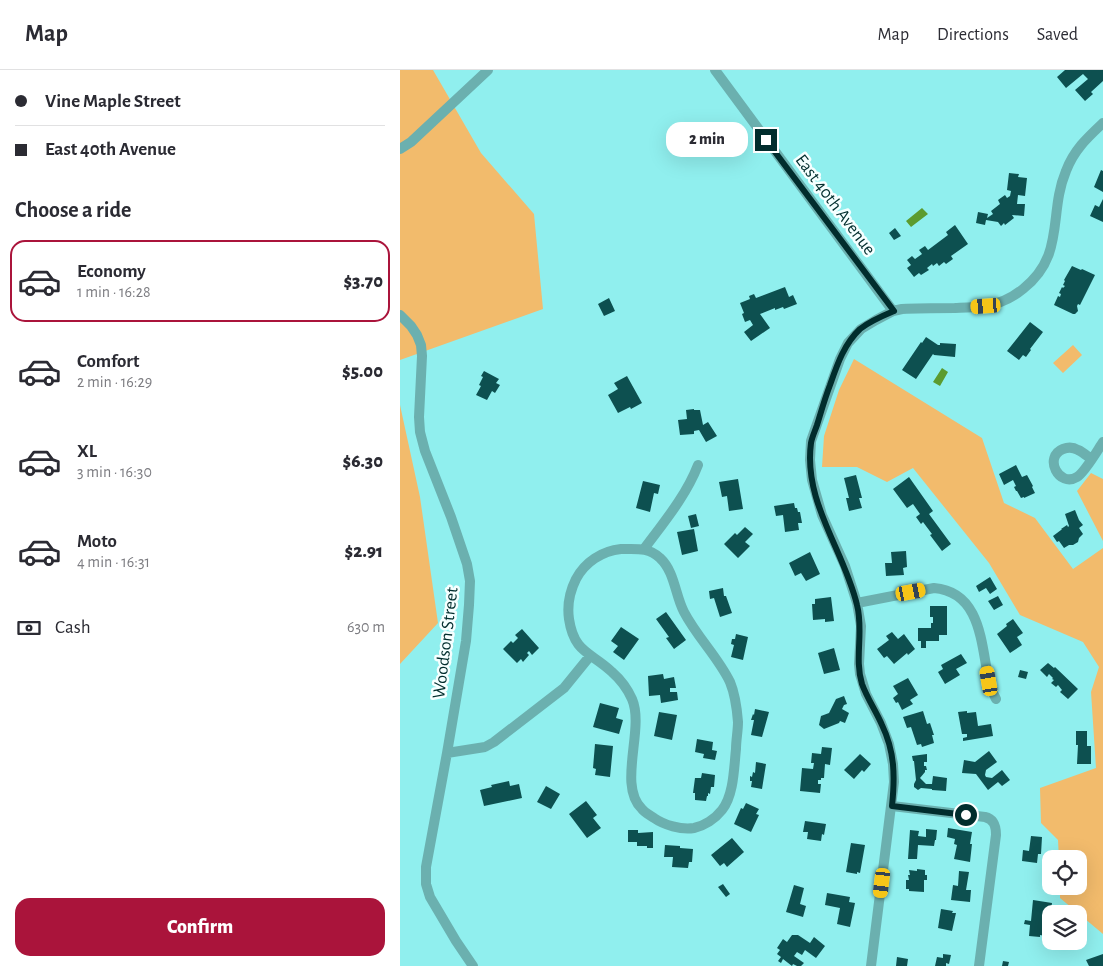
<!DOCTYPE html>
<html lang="en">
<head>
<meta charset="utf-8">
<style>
	body { margin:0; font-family:"Alegreya Sans",sans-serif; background:#f2f2f3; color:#2b2b33; height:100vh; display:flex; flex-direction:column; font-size:19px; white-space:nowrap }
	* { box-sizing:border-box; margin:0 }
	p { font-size:16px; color:#7c7c81 }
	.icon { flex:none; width:28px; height:28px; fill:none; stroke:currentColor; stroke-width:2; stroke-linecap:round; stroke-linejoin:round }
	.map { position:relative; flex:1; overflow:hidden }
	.drawer { display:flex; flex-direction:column; background:#fff; width:400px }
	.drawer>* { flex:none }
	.hud { display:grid; align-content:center; height:110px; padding:0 15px; background:#fff }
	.tools { position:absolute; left:642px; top:780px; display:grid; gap:10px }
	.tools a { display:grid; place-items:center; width:45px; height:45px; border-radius:10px; background:#fff; box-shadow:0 5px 20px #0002; font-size:25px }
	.end { position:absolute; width:22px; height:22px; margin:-11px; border:6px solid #012d2d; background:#fff; box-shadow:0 0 0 2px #fff }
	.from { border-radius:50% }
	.bubble { position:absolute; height:35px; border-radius:15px; background:#fff; box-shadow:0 5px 20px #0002; font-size:16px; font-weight:800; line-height:35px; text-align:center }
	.car { position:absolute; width:15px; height:30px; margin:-15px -8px; border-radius:6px; box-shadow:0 0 4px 1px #0007; background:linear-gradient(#f5c518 24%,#345 0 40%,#f5c518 0 76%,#345 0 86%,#f5c518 0) }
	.hud b { display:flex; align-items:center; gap:18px; height:48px; font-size:19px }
	.hud b+b { border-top:1px solid #e1e1e2 }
	.hud i { width:12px; height:12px; background:#2b2b33 }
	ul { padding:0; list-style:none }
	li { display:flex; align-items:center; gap:15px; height:82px; margin:0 10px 8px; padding:0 5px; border:2px solid transparent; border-radius:15px }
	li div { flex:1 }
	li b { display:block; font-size:19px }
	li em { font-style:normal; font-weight:800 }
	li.active { border-color:#aa143b }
	li>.icon { width:45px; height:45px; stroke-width:1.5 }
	h2 { padding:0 15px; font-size:22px; line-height:60px }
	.pay { display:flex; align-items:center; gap:12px; height:55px; padding:0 15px; font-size:19px }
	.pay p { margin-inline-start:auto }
	.action { display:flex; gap:10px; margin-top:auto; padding:10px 15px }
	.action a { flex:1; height:58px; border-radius:15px; background:#aa143b; color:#fff; font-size:20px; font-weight:800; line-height:58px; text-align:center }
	header { display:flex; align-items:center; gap:30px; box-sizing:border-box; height:70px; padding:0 25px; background:#fff; border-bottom:1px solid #e1e1e2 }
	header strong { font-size:24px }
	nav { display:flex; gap:28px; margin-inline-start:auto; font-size:18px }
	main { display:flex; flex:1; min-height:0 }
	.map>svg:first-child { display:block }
</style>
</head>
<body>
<header>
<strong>Map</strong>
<nav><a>Map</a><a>Directions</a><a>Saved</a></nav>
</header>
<main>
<section class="drawer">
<div class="hud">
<b><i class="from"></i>Vine Maple Street</b>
<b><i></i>East 40th Avenue</b>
</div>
<h2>Choose a ride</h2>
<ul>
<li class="active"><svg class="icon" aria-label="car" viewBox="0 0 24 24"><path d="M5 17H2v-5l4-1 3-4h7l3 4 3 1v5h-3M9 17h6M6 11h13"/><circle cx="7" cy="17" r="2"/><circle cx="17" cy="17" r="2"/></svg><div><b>Economy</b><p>1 min · 16:28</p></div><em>$3.70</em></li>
<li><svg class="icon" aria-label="car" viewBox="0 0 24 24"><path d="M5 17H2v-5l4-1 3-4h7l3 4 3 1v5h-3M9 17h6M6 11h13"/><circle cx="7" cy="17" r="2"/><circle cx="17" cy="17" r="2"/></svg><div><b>Comfort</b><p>2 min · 16:29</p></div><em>$5.00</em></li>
<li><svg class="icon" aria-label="car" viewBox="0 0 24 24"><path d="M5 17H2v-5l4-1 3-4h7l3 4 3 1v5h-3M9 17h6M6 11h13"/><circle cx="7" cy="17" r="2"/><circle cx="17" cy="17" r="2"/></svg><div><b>XL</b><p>3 min · 16:30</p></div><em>$6.30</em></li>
<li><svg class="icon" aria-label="car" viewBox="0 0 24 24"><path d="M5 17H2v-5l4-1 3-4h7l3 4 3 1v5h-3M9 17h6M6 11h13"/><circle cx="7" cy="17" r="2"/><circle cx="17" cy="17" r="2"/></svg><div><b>Moto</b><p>4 min · 16:31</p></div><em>$2.91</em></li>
</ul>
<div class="pay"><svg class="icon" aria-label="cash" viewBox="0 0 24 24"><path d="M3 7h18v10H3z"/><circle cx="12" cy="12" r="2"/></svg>Cash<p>630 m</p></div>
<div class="action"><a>Confirm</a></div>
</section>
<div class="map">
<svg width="703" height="896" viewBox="0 0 703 896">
	<rect width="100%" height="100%" fill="#90efee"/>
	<path fill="#f2bb6c" d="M0,0h33l48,83 53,61 9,95 -143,51z
		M673,275l9,10 -19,18 -10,-10z
		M454,289l128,79 22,65 31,15 38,51 30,-21v386l-43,-36v-12h19v-27h-20l-1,-19 -17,-17 -1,-35 56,-20 -5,-76 8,-25 -16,-25 -63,-27 -31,-52 -76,-95 -26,14 -30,-15h-35l2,-31 15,-46z
		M0,335l20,92 18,126 -38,41z
		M691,403l12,6v62l-26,-50z"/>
	<path fill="#5c9b2f" d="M522,138l6,6 -17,13 -5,-6z
		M542,298l6,4 -8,14 -7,-4z"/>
	<path fill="#0d5050" d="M665,0h38v11l-12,11 2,2 -8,7 -10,-11 13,-11 -5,-5 -17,14 -9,-11z
		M701,100l2,1v21l-9,-5z
		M609,103l10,1 -1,3 9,1 -2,18 -7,-1 -1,9h8l-1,12 -12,-1 2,3 -9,7 -1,-2 -3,3 -3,-4 -12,-2 -1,5 -9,-2 2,-11 10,2 -1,4 6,-4 -2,-3 9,-7 -2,-4 7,-5 2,3 3,-2 1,-5 -4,-1z
		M703,129v23l-13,-6 5,-11 4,2z
		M555,155l13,19 -17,12 2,3 -7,5 -2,-2 -5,4 -2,-3 -4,3 -1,-2 -5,4 2,2 -8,5 -2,-2 -5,4 -7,-9 4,-3 -4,-5 5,-4 3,3 7,-5 -3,-4 6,-4 3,4 20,-15 -2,-3z
		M495,158l6,8 -7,4 -5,-7z
		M672,196l9,4 1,-1 13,6 -15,30 -2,-1 -1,2 1,5 -3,3h-2l-19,-9 4,-9 2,1 1,-3 -2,-1 3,-6 1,1 2,-2 -2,-1 2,-4 -1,-1z
		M385,217l4,10 4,-2 4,9 -13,5 -1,-2 -8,3v-2l-15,6 10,14 -19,13 -7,-9 9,-7 -3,-5 -5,2 -3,-8 2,-1 -4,-10 10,-4 -1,-3 5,-2 2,4z
		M209,228l6,13 -11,5 -6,-12z
		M630,252l13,10 -13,17 1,1 -5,7 -3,-2 -4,5 -12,-9z
		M526,267l12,8h2v-2l16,1 -1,13 -21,-2 -1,-1 -17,25 -14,-9 19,-28 1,1z
		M84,301l15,8 -3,4 4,2 -5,8 -3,-2 -5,9 -11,-5 5,-9 -2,-1 4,-8 -2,-1z
		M227,306l15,27 -11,6 -1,-2 -12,6 -10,-18 10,-6 -4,-6z
		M294,339v1h6l3,15 5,-3 9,14 -11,6 -7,-12 -5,1v3l-14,1 -2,-15 9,-1 -1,-9z
		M616,395l6,12 5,-2 6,11 -1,1 3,6 -11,5v-1l-3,1 -4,-7h-1l-2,-4 2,-1 -3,-6 -9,5 -5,-11z
		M456,405l6,23h-3l3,10 -13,3 -3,-13h3l-5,-20z
		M509,407l24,34 -4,3 22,30 -9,7 -12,-16 2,-1 -9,-12 -2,2 -5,-7 4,-3 -7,-10 -6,4 -14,-19z
		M338,409l5,30 -14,2 -2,-15 -5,1 -3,-15z
		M243,411l17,4 -2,9 -4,-1 -4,19 -14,-4z
		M394,433l1,5h2l1,4h2l2,11h-4l1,7 -14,2 -2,-17 -7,1 -2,-10z
		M675,440l4,10 4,5 -4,3 4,6 -4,4 -1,4 -5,3h-4l-5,3 -5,-7 -2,1 -4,-6 8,-6h1l-1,-1 6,-4 1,2 1,-1 -4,-12z
		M296,444l3,12 -8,2 -3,-12z
		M345,457l8,7 -8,8 5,4 -12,12 -14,-14 11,-11 2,2z
		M294,459l4,22 -16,4 -5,-23z
		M506,481l1,16 -4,1 1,7 -18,1 -1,-13h7l-1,-11z
		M410,482l10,22 -14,7 -5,-8 -6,3 -6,-13z
		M590,507l7,12 -7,5 -4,-6 -7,4 -3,-6z
		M323,518l1,8h2l6,17 -12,4 -6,-19 -4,1 -1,-8z
		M598,526l5,9 -9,5 -6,-9z
		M431,527l3,24 -9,1v-3l-12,1 -1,-16h3v-5z
		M530,536h17v29h-8v6h-13v7h-5v-7h-3v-13h13v-5h2v-6h-3z
		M266,542l20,28 -12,9 -8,-11 3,-1 -13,-18z
		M613,549l10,14 -6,4 5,8 -12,8 -13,-19 10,-8 -1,-2z
		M221,557l18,12 -15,21 -11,-8 5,-6 -7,-5z
		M122,559l17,19 -7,7 -3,-4 -2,2 2,2 -6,7 -2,-3 -4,4 -14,-14 8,-8 2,2 5,-5 -3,-3z
		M492,562l6,7 6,-5 11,15 -7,6 -1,-2 -13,11 -7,-8 -3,2 -7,-9 12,-9 -3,-4z
		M336,564l12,3 -5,23 -12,-3 3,-12 -3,-1 1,-5h3z
		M434,578l6,22 -16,4 -6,-21z
		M561,584l6,9 -11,6 4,6 -15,9 -7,-12 5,-3 -2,-4z
		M648,593l6,5 1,-1 23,22 -10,10 -8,-7 2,-2 -4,-5 -2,2 -5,-4 3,-3 -2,-1 1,-1 -4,-4 -2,3 -7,-7z
		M620,600l8,2 -2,7 -8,-2z
		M263,604l1,5 10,-2 2,11h-6v4h7l1,8 -17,3 -1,-8 -11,1 -1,-20z
		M508,608l10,17 -8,5 3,4 -11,6 -4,-8 -2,1 -3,-5 5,-4 -5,-8z
		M444,626l3,8 -3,1 -2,4 7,4 -4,10 -5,-2 -1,2 -15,6 -5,-4 2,-9 8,-3 7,-14z
		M200,633l19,5 -3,10 7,2 -4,14 -26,-7z
		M355,639l14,3 -7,25 -11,-2 3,-15h-3l2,-6 1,1z
		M523,641l4,13 3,-1 4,12h-2l2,8 -12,4 -1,-3 -4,1 -6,-18 -4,1 -4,-11z
		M567,641v2l9,-1 2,14 13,-2 2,12 -30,5v-3l4,-1v-3h-5l-4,-22z
		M259,642l18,3 -5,25 -18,-4z
		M676,661h11v15h4v18h-14l1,-19h-2z
		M297,669l16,3 -1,8 5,1 -2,9 -12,-2 1,-4 -9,-2z
		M195,674l18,2 -3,31 -15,-2 1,-6 -3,-1z
		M422,677l10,1 -2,17 -5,-1 -1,14h-3v2h-3v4h3l-1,9 -20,-2 2,-23 11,1 1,-6h-3l1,-10 9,1z
		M589,681l8,11 -11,8 -1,5 1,2 6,1 10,-8 8,10 -8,6 -4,-4 -10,8 -12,-16 -14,-1 2,-13 11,2z
		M460,684l11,10 -7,8 -2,-2 -8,9 -10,-9z
		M527,684v8h-3v4h2l1,4h-2v2l-5,6 6,6h6l1,-8 14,2 -1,13 -14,-1v-1l-11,-1 -3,2 -4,-3v-3l2,-4 -2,-19h-1l-1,-5z
		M356,692l10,2 -4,25 -11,-2 1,-6h-2v-5l2,1 1,-5 2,1z
		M302,703l13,2 -1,12h-3l-1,7 -2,-1v3h-1l-1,5 -11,-1v-7h-2l2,-15h6z
		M109,711l1,5 9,-2 3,14 -38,8 -4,-16 12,-3 -1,-2z
		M146,716l14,8 -9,15 -14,-7z
		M186,731l11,14 -4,3 8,10 -14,10 -18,-24z
		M346,733l13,6 -3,5 3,1 -8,17 -17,-8 7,-16 2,1z
		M405,751l21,3 -2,11 -2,-1 -1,7 -14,-2 1,-7h-5z
		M548,758l24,4 -2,12h2l-2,18 -16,-3 3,-14 -3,-1 1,-5 -8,-2z
		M526,759l11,1 -1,10h-1l-1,6 -16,-1 -1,14h-9l2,-29 9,1 -1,5 8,1z
		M228,760h10v3l15,-1v16h-6v-2h-10v-4h-9z
		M631,766l11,1 -1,17h-3l-1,9 -15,-2 1,-11 6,1z
		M332,768l12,14 -17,15 -3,-4 -4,3 -9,-11z
		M451,773l14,2 -5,28 -3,-1v2l-11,-2z
		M265,775l15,1v2l13,1 -1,13h-3l-1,6 -16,-1 1,-10h-9z
		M517,799l8,1v5h2v5h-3v12l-15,-1v-2h-3v-9h3l-1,-5h2l-1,-5 8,1z
		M559,801l10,1 -3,18h5l-1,12 -19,-2 2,-15 5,1z
		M323,814l7,10 -4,3 -8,-10z
		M394,815l10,3 -4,16 6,2 -3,11 -17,-5z
		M427,823l23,4 -1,5 6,1 -5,24 -13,-3 3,-16 -15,-3z
		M633,830l19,3 -2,14 -2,1 -1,6 4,1v12l-11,-2v2l-11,-1 1,-11 -6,-1 1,-4 6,1z
		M541,839l12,2 -1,2h4l-4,18 -14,-3z
		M392,865h6l12,8 4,-6 11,9 -9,12 -11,-8 -3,5 -5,-3 -3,4 10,7 -3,3h-4l-4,-2 -1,2 -9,-7 -2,4 -3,-2 3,-4 -4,-3 3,-4 -3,-2 6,-9 4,3z
		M543,884l8,1 -2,9 -3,-1v3h-11l2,-9 6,1z
		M703,884v12h-14l-3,-6z
		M497,887l11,2 -1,7h-11z
		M603,891l6,1 -1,4h-6z"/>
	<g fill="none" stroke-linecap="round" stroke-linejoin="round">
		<path stroke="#6bb0af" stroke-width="10" d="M315,0l178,241
			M0,79l11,-7 77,-72
			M0,245l11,11 6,9 4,10 1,11 -3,61 1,15 5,19 26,66 16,47 3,17 -1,24 -3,36 -19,112 -21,114v17l4,13 26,44 17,25
			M691,389c-4,-3 -8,-7 -13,-9 -5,-3 -10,-3 -15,-1 -20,8 -4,39 14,28 8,-5 20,-26 26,-35
			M221,479c15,0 28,-2 39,9 15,14 15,37 24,54 13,25 34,45 46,70 5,12 7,27 8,40 0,9 -2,18 -2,27 -2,18 -2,46 -14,61 -7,9 -18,16 -28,18 -13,2 -30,-3 -40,-10 -4,-3 -9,-5 -12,-9 -25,-24 3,-80 -10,-110 -4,-9 -12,-20 -20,-27 -21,-20 -38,-19 -43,-53 -2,-14 1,-28 7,-40 9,-17 26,-28 45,-30z
			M244,479c20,-27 42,-53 54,-84
			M457,533l77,-15c48,4 47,58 55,93 1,6 4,12 7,18
			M47,683l38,-6 9,-5 70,-54 26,-32
			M492,736l93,11c9,2 11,9 11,18l-17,131
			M471,896l23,-184 -1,-18 -4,-20 -8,-21 -15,-29 -6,-20 -1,-10 2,-38 -4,-23 -12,-37 -23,-51 -10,-35 -2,-20 1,-19 29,-82 8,-16 13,-14 15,-9 17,-9 9,-2c17,-1 35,-1 53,-1 10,-1 20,0 30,-2 14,-2 27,-8 38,-17 43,-34 25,-75 43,-118 8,-21 21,-33 37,-48"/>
	</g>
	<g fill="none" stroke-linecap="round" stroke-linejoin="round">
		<path stroke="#012d2d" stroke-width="6" d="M366,70l128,171c-12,5 -24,10 -34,18 -16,15 -23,36 -30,56 -5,13 -9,27 -13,40 -2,6 -5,12 -6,18 -8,59 33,107 46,162 7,26 -3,53 5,79 5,14 14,27 20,41 13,27 13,52 10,81l74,9"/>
	</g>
	<g text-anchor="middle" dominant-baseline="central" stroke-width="5" stroke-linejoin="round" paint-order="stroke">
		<g font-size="18" fill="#012d2d" stroke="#f6ffff">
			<text transform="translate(435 135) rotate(53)">East 40th Avenue</text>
			<text transform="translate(46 573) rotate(-83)">Woodson Street</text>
		</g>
	</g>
</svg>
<div class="tools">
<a><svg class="icon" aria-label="locate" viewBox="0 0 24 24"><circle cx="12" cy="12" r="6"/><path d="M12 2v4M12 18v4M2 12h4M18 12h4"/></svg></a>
<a><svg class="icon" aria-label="layers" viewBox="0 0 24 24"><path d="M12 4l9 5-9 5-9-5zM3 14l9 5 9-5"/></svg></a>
</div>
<i class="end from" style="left:566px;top:745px"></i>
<i class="end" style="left:366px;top:70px"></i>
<div class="bubble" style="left:266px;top:52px;width:82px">2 min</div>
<i class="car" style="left:586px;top:236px;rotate:266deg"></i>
<i class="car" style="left:511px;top:522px;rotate:79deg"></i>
<i class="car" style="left:589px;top:611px;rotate:350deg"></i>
<i class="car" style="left:482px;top:813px;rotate:187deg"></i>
</div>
</main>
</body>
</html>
